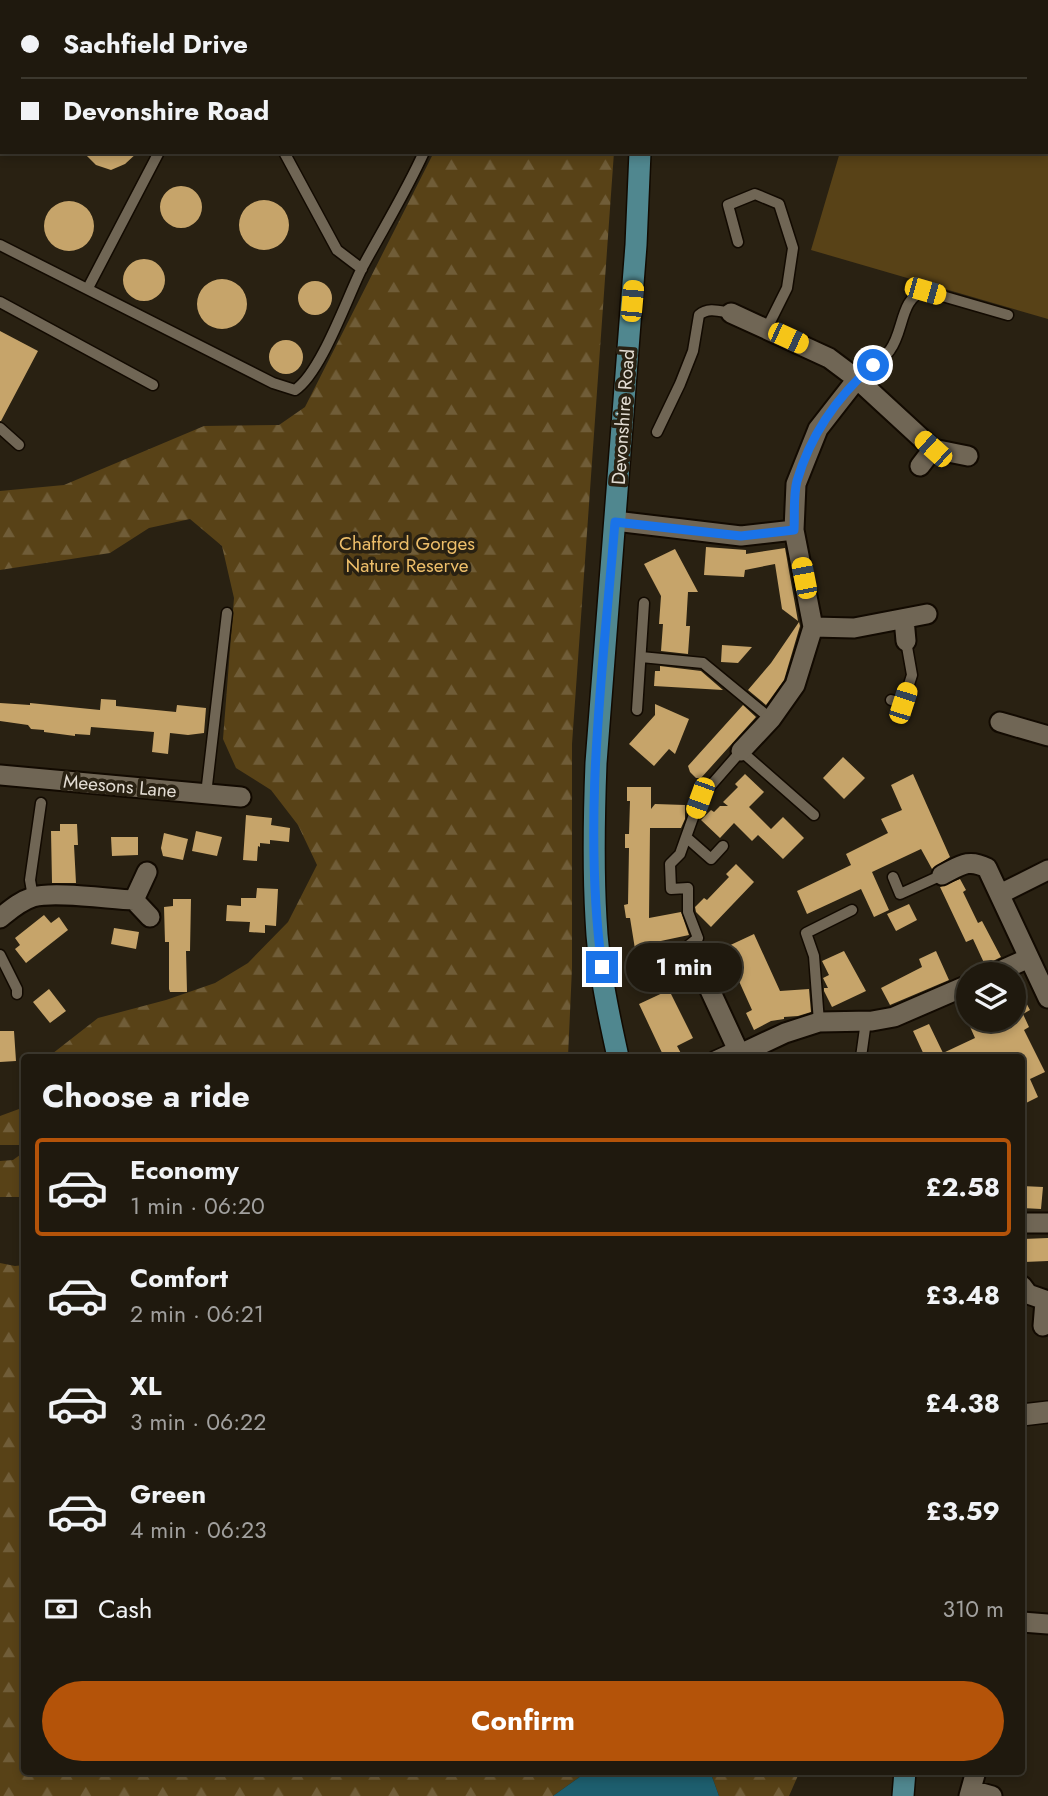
<!DOCTYPE html>
<html lang="en">
<head>
<meta charset="utf-8">
<style>
	body { margin:0; font-family:Jost,sans-serif; background:#272217; color:#f1f3f6; height:100vh; display:flex; flex-direction:column; font-size:26px; white-space:nowrap }
	* { box-sizing:border-box; margin:0 }
	p { font-size:23px; color:#a1a09e }
	.icon { flex:none; width:38px; height:38px; fill:none; stroke:currentColor; stroke-width:2; stroke-linecap:round; stroke-linejoin:round }
	.map { position:relative; flex:1; overflow:hidden }
	.details { position:absolute; left:21px; top:1054px; width:1004px; height:721px; display:flex; flex-direction:column; background:#1f190e; border-radius:7px; box-shadow:0 4px 10px #0003,0 0 0 2px #3c382e }
	.details>* { flex:none }
	.banner { position:absolute; left:0px; top:0px; width:1048px; height:154px; box-shadow:0 4px 10px #0003,0 0 0 2px #3c382e; display:grid; align-content:center; height:154px; padding:0 21px; background:#1f190e }
	.tools { position:absolute; left:956px; top:962px; display:grid; gap:14px }
	.tools a { display:grid; place-items:center; width:70px; height:70px; border-radius:50%; background:#1f190e; box-shadow:0 4px 10px #0003,0 0 0 2px #3c382e; font-size:35px }
	.end { position:absolute; width:32px; height:32px; margin:-16px; border:9px solid #1a73e8; background:#fff; box-shadow:0 0 0 4px #fff }
	.from { border-radius:50% }
	.bubble { position:absolute; height:49px; border-radius:24px; background:#1f190e; box-shadow:0 4px 10px #0003,0 0 0 2px #3c382e; font-size:23px; font-weight:700; line-height:49px; text-align:center }
	.car { position:absolute; width:21px; height:42px; margin:-21px -10px; border-radius:9px; box-shadow:0 0 5px 2px #0007; background:linear-gradient(#f5c518 24%,#345 0 40%,#f5c518 0 76%,#345 0 86%,#f5c518 0) }
	.banner b { display:flex; align-items:center; gap:24px; height:66px; font-size:26px }
	.banner b+b { border-top:2px solid #3c382e }
	.banner i { width:18px; height:18px; background:#f1f3f6 }
	ul { padding:0; list-style:none }
	li { display:flex; align-items:center; gap:21px; height:98px; margin:0 14px 10px; padding:0 7px; border:4px solid transparent; border-radius:7px }
	li div { flex:1 }
	li b { display:block; font-size:26px }
	li em { font-style:normal; font-weight:700 }
	li.current { border-color:#b45309 }
	li>.icon { width:63px; height:63px; stroke-width:1.5 }
	h2 { padding:0 21px; font-size:32px; line-height:84px }
	.pay { display:flex; align-items:center; gap:18px; height:77px; padding:0 21px; font-size:26px }
	.pay p { margin-inline-start:auto }
	.action { display:flex; gap:14px; margin-top:auto; padding:14px 21px }
	.action a { flex:1; height:80px; border-radius:42px; background:#b45309; color:#fff; font-size:28px; font-weight:700; line-height:80px; text-align:center }
	.map>svg:first-child { display:block }
</style>
</head>
<body>
<div class="map">
<svg width="1048" height="1796" viewBox="0 0 1048 1796">
	<defs>
		<pattern id="forest-firs" width="22" height="20" patternUnits="userSpaceOnUse" patternTransform="scale(1.75)"><rect width="22" height="20" fill="#584217"/><path d="M5 1l3.5 6h-7zM16 11l3.5 6h-7z" fill="#705d38"/></pattern>
	</defs>
	<rect width="100%" height="100%" fill="#292112"/>
	<path fill="#584217" d="M1048,116v203l-237,-69 29,-98h206z"/>
	<path fill="url(#forest-firs)" d="M447,0h601v91l-2,-89z
		M434,152h180l-42,592v224l-4,89h-520l50,-39 68,-18 49,-17 33,-20 40,-41 29,-57 -19,-40 -27,-35 -35,-22 -13,-29 11,-141 -12,-52 -32,-27 -41,9 -39,25 -110,17v-79l64,-6 140,-59 75,-1 26,-18z
		M24,1099v46h-24v-29l19,-7z
		M24,1152v45h-24v-36l13,-1z
		M0,1263l15,3 9,-1v506h564l-35,25h-553z
		M710,1771h90l-11,25h-70z"/>
	<path fill="#1d5e6e" d="M588,1771h122l9,25h-166z"/>
	<path fill="#c6a46a" d="M83,152h55l-13,12 -14,6 -15,-5z
		M160 207a21 21 0 1 1 42 0a21 21 0 1 1-42 0Z
		M239 225a25 25 0 1 1 50 0a25 25 0 1 1-50 0Z
		M44 226a25 25 0 1 1 50 0a25 25 0 1 1-50 0Z
		M123 280a21 21 0 1 1 42 0a21 21 0 1 1-42 0Z
		M197 304a25 25 0 1 1 50 0a25 25 0 1 1-50 0Z
		M298 298a17 17 0 1 1 34 0a17 17 0 1 1-34 0Z
		M0,331l38,20 -37,70h-1z
		M269 357a17 17 0 1 1 34 0a17 17 0 1 1-34 0Z
		M706,547l40,3v4l39,-6 13,73 -16,-12 -7,-45 -30,6 -1,7 -40,-2z
		M675,549l23,43h-10l-2,34h4l-2,28 -27,-3 2,-27h-4l2,-28 -17,-32z
		M799,622l1,4 -16,54 -18,25 -18,-15 23,-27z
		M722,645l30,2 -14,16 -17,-1z
		M660,666l41,5 22,19 -69,-4 1,-15h5z
		M101,699l15,1v6l60,6 1,-7 29,3 -2,25 -16,2 -18,-2 -2,21 -16,-2 2,-20 -63,-5 -1,8 -15,-1v2l-31,-4v-2l-13,-1 -3,-4 -28,-4v-18l30,2v-2l70,7z
		M655,704l34,15 -14,35 -6,-5 -15,17 -25,-22 26,-29z
		M743,705l13,12 -55,61h-5l-6,-6 -2,-6z
		M843,757l22,21 -21,21 -21,-21z
		M745,774l19,18 -15,15 22,22 12,-12 21,21 -21,21 -25,-24 -6,6 -18,-18 -14,15 -19,-18 10,-10 3,2 6,-6h8l-5,-4 15,-15 -3,-3z
		M913,774l37,83 -18,12 -11,-20 -49,23 17,38 -15,7 -13,-28 -54,25 -10,-23 54,-26 -5,-11 42,-21 -7,-14 21,-9 -11,-25z
		M627,787h24v22l4,-5 30,1v14l-4,9h-31l-1,90 32,-6 8,23 -33,7 3,17 -24,5 -3,-14 3,-1 -5,-31h-4l-2,-13 4,-1 1,-56h-4v-14h4l1,-33h-3z
		M246,815l26,3 -1,7 19,3 -1,14 -19,-2v4l-10,-1v4l-2,-1 -1,15 -14,-1z
		M60,824h17l1,21h-4l2,38h-24l-1,-52h9z
		M196,831l26,6 -5,19 -25,-5z
		M164,833l24,6 -5,21 -20,-4 -2,-8z
		M111,837h27v18l-26,1z
		M736,864l18,18 -43,45 -15,-15 -1,-5 9,-9 3,2 22,-23 -3,-3z
		M960,879l6,11 -3,2 15,31 4,-2 19,36 -16,8 -12,-26 -7,3 -26,-55z
		M257,888l21,1 -2,37 -11,-1v8l-16,-1 1,-10 -24,-1 1,-16 14,1v-8h15z
		M173,899h18l-1,52h-4l1,41h-17l-1,-3v-47h-4l-1,-35 9,-1z
		M909,904l8,16 -21,11 -9,-17z
		M44,915l7,8 8,-6 9,13 -42,33 -11,-14 5,-4 -5,-7z
		M114,928l25,4 -3,17 -25,-5z
		M754,934l26,57 29,-2 2,23 -13,4 -14,1v2l-13,2 -17,9 -8,-17 6,-3 -28,-62z
		M844,951l22,40 -34,16 -8,-16v-3h4l-5,-10 6,-3 -7,-14z
		M936,951l13,29 -59,25 -9,-17 41,-21 -3,-8z
		M1013,978l17,32 -7,4 6,13 -5,3 21,42 -15,7 8,18 -16,8v-48h-97l-12,-26 16,-7 14,29 32,-15 -8,-18h46z
		M49,989l17,22 -16,12 -17,-21z
		M669,990l24,48 -16,8 6,11h-19l-25,-53z
		M0,1031h14l2,30 -16,1z
		M1022,1186l21,1 -2,22 -19,-1z
		M1048,1238v23l-24,1 -1,-23z"/>
	<g fill="none" stroke-linecap="round" stroke-linejoin="round">
		<defs>
			<path id="service" d="M264,0l2,2
				M380,0l1,2
				M358,2l4,-2
				M284,152l53,98 25,19
				M738,242l-10,-37 27,-11 24,10 14,44 -6,40 -20,40
				M0,245l273,138 22,7c26,-17 52,-92 67,-122 21,-39 44,-76 62,-116
				M88,288l71,-136
				M0,302l153,83
				M857,379c10,-9 26,-18 33,-29 14,-18 10,-53 35,-59l83,24
				M0,428l19,17
				M657,432l23,-48 13,-33 6,-36c9,-8 20,-4 32,-2
				M641,657l62,6 68,56
				M891,700l12,3 9,-28 -6,-34
				M637,710l7,-107
				M206,794l21,-181
				M723,846l-12,13 -25,-22 14,-39 41,-47 73,64
				M893,877l7,17 42,-19
				M33,897l-3,-17 11,-77
				M683,950l15,-12 -10,-26v-24l-17,1 -1,-25 10,-10 6,-17
				M0,955l17,34v5
				M819,1022l-5,-66 -8,-23 46,-23
				M713,1057l24,-11
				M861,1057l5,-36"/>
			<path id="minor" d="M731,313l98,45 28,21 -39,50 -22,55 -2,46
				M857,379l76,70
				M920,466l13,-17 35,7
				M615,521l126,15 53,-6 19,97 -18,58 -24,34 -30,32
				M904,619l2,22
				M813,627l41,1 73,-14
				M1000,722l48,14
				M0,775l241,22
				M147,872l-13,28 16,17
				M942,875c18,-9 26,-17 45,-7l61,130
				M1000,894l48,-24
				M0,918c10,-8 20,-17 33,-21 21,-6 76,2 101,3
				M697,962l44,95
				M991,975l38,-17
				M740,1054l45,-21 34,-11 53,-1 22,-4 74,-32
				M1022,1223h26
				M1022,1286l6,8 20,7
				M1043,1326l2,-25
				M1022,1622l26,2
				M971,1790l21,6
				M969,1796l7,-25"/>
			<path id="tertiary" d="M1022,1415l26,-3"/>
			<path id="primary" d="M626,0v2
				M618,1057c-10,-45 -20,-92 -22,-138 -3,-52 -2,-104 0,-156l40,-518 4,-93
				M903,1796l2,-25"/>
		</defs>
		<use href="#service" stroke="#120a01" stroke-width="13"/>
		<use href="#minor" stroke="#120a01" stroke-width="23"/>
		<use href="#tertiary" stroke="#120a01" stroke-width="24"/>
		<use href="#primary" stroke="#120a01" stroke-width="24"/>
		<use href="#service" stroke="#706655" stroke-width="10"/>
		<use href="#minor" stroke="#706655" stroke-width="19"/>
		<use href="#tertiary" stroke="#706655" stroke-width="21"/>
		<use href="#primary" stroke="#50878f" stroke-width="21"/>
	</g>
	<g fill="none" stroke-linecap="round" stroke-linejoin="round">
		<path stroke="#1a73e8" stroke-width="9" d="M602,967c-20,-148 1,-298 13,-445l126,14 53,-6c1,-15 -1,-34 3,-49 13,-45 41,-85 76,-116"/>
	</g>
	<g text-anchor="middle" dominant-baseline="central" stroke-width="7" stroke-linejoin="round" paint-order="stroke">
		<g font-size="19" fill="#e3ddd4" stroke="#292112">
			<text transform="translate(623 417) rotate(-86)">Devonshire Road</text>
			<text transform="translate(120 786) rotate(5)">Meesons Lane</text>
		</g>
		<g font-size="19" fill="#edbe6a" stroke="#292112">
			<text x="407" y="543">Chafford Gorges<tspan x="407" dy="22">Nature Reserve</tspan></text>
		</g>
	</g>
</svg>
<div class="tools">
<a><svg class="icon" aria-label="layers" viewBox="0 0 24 24"><path d="M12 4l9 5-9 5-9-5zM3 14l9 5 9-5"/></svg></a>
</div>
<i class="end from" style="left:873px;top:365px"></i>
<i class="end" style="left:602px;top:967px"></i>
<div class="bubble" style="left:626px;top:943px;width:116px">1 min</div>
<i class="car" style="left:925px;top:291px;rotate:106deg"></i>
<i class="car" style="left:632px;top:301px;rotate:5deg"></i>
<i class="car" style="left:788px;top:338px;rotate:115deg"></i>
<i class="car" style="left:933px;top:449px;rotate:312deg"></i>
<i class="car" style="left:804px;top:578px;rotate:349deg"></i>
<i class="car" style="left:903px;top:703px;rotate:18deg"></i>
<i class="car" style="left:700px;top:798px;rotate:200deg"></i>
<div class="banner">
<b><i class="from"></i>Sachfield Drive</b>
<b><i></i>Devonshire Road</b>
</div>
<section class="details">
<h2>Choose a ride</h2>
<ul>
<li class="current"><svg class="icon" aria-label="car" viewBox="0 0 24 24"><path d="M5 17H2v-5l4-1 3-4h7l3 4 3 1v5h-3M9 17h6M6 11h13"/><circle cx="7" cy="17" r="2"/><circle cx="17" cy="17" r="2"/></svg><div><b>Economy</b><p>1 min · 06:20</p></div><em>£2.58</em></li>
<li><svg class="icon" aria-label="car" viewBox="0 0 24 24"><path d="M5 17H2v-5l4-1 3-4h7l3 4 3 1v5h-3M9 17h6M6 11h13"/><circle cx="7" cy="17" r="2"/><circle cx="17" cy="17" r="2"/></svg><div><b>Comfort</b><p>2 min · 06:21</p></div><em>£3.48</em></li>
<li><svg class="icon" aria-label="car" viewBox="0 0 24 24"><path d="M5 17H2v-5l4-1 3-4h7l3 4 3 1v5h-3M9 17h6M6 11h13"/><circle cx="7" cy="17" r="2"/><circle cx="17" cy="17" r="2"/></svg><div><b>XL</b><p>3 min · 06:22</p></div><em>£4.38</em></li>
<li><svg class="icon" aria-label="car" viewBox="0 0 24 24"><path d="M5 17H2v-5l4-1 3-4h7l3 4 3 1v5h-3M9 17h6M6 11h13"/><circle cx="7" cy="17" r="2"/><circle cx="17" cy="17" r="2"/></svg><div><b>Green</b><p>4 min · 06:23</p></div><em>£3.59</em></li>
</ul>
<div class="pay"><svg class="icon" aria-label="cash" viewBox="0 0 24 24"><path d="M3 7h18v10H3z"/><circle cx="12" cy="12" r="2"/></svg>Cash<p>310 m</p></div>
<div class="action"><a>Confirm</a></div>
</section>
</div>
</body>
</html>
